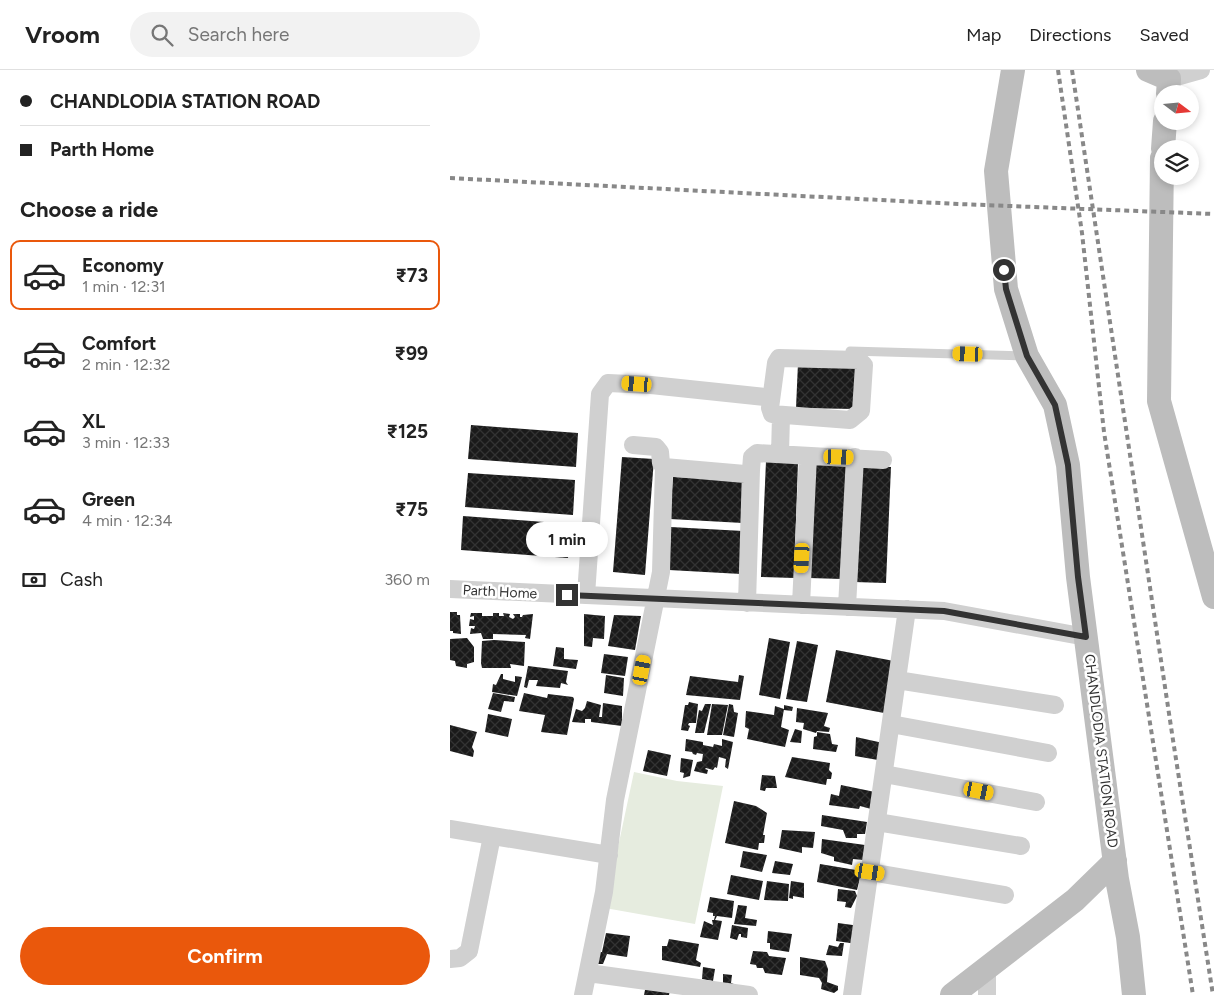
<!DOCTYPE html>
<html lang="en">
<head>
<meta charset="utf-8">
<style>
	body { margin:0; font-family:Figtree,sans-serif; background:#f2f2f2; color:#222; height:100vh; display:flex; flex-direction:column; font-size:19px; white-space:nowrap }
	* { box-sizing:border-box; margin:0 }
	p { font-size:16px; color:#767676 }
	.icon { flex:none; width:28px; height:28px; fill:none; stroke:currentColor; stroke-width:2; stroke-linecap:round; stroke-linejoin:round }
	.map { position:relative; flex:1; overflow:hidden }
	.side { display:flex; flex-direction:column; background:#fff; width:450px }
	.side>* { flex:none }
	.top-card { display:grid; align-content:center; height:110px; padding:0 20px; background:#fff }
	.needle { width:32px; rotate:106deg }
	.buttons { position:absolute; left:704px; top:15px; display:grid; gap:10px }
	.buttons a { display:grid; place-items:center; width:45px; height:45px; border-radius:50%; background:#fff; box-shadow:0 2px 8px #0003; font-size:25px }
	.end { position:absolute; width:22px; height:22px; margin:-11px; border:6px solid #333; background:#fff; box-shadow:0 0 0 2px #fff }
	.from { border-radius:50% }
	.bubble { position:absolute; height:35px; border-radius:18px; background:#fff; box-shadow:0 2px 8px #0003; font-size:16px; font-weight:700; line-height:35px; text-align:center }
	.car { position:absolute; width:15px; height:30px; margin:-15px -8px; border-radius:6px; box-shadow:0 0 4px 1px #0007; background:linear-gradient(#f5c518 24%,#345 0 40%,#f5c518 0 76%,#345 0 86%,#f5c518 0) }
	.top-card b { display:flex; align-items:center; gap:18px; height:48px; font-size:19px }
	.top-card b+b { border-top:1px solid #e0e0e0 }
	.top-card i { width:12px; height:12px; background:#222 }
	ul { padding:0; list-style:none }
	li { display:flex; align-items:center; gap:15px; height:70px; margin:0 10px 8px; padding:0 10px; border:2px solid transparent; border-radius:10px }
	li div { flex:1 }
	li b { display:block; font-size:19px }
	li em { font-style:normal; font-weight:700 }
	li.selected { border-color:#ea580c }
	li>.icon { width:45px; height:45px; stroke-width:1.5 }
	h2 { padding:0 20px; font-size:22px; line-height:60px }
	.pay { display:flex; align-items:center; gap:12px; height:55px; padding:0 20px; font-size:19px }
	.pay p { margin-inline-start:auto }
	.button { display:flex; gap:10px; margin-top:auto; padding:10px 20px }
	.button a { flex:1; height:58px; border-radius:30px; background:#ea580c; color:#fff; font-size:20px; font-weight:700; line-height:58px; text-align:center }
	header { display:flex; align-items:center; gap:30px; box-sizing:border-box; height:70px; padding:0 25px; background:#fff; border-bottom:1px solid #e0e0e0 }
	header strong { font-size:24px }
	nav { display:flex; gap:28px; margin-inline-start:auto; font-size:18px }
	.search { width:350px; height:45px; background:#f2f2f2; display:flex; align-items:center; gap:12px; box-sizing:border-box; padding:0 18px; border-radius:28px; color:#767676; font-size:19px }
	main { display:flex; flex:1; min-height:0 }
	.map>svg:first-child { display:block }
</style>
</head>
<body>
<header>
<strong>Vroom</strong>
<div class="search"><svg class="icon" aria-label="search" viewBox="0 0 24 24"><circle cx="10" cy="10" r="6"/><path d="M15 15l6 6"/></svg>Search here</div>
<nav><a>Map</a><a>Directions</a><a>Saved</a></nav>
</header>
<main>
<section class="side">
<div class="top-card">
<b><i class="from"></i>CHANDLODIA STATION ROAD</b>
<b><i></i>Parth Home</b>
</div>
<h2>Choose a ride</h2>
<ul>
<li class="selected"><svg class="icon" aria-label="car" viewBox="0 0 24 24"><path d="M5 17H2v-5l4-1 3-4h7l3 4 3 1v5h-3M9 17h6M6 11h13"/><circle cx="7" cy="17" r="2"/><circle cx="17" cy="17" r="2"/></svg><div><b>Economy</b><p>1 min · 12:31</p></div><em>₹73</em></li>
<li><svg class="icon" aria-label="car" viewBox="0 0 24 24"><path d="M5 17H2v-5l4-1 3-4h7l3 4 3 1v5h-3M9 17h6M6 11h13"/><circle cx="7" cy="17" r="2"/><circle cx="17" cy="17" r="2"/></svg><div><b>Comfort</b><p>2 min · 12:32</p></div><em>₹99</em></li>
<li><svg class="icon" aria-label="car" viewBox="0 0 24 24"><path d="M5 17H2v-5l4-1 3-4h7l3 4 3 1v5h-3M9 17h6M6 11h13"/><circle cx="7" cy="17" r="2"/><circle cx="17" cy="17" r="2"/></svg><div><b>XL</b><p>3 min · 12:33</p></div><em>₹125</em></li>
<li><svg class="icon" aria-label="car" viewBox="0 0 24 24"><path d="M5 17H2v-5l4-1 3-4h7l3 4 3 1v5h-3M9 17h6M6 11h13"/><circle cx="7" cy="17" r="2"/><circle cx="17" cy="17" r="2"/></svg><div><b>Green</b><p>4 min · 12:34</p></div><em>₹75</em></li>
</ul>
<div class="pay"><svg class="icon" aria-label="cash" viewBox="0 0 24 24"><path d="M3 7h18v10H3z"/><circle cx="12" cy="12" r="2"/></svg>Cash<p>360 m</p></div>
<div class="button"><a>Confirm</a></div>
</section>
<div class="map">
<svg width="764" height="925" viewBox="0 0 764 925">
	<defs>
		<pattern id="building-cross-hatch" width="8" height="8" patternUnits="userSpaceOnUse" patternTransform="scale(1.25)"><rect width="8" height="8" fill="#1a1a1a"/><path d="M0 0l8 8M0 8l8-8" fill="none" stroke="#333"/></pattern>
	</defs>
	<rect width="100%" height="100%" fill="#fff"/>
	<path fill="#e6ecdf" d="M184,702l43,9 46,5 -28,138 -90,-16z"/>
	<path fill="url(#building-cross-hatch)" d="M348,293l61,4 -4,42 -59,-1z
		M21,355l107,8 -2,34 -108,-8z
		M172,387l32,2 -9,116 -32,-3z
		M316,391l32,1 -4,116 -33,-1z
		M364,391l33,2 -5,116 -33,-1z
		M409,396l32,1 -5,116 -32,-1z
		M18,403l107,7 -2,35 -108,-8z
		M223,407l72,3 -2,43 -73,-4z
		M13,446l108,8 -3,34 -107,-8z
		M221,457l72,4 -2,43 -72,-4z
		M0,542h7v3h3l1,19 -8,-1v-2h-3z
		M21,543h11v3h11v-3h6v3h5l-1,-3 7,1 -1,3 4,2 2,-2 -2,-3h7v3h2l1,-2 10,-1 -3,25 -5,-1 1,-3 -33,-1v5h-10l-2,-6 -11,1 1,-6 3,1 1,-3h-6l1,-7 4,1v-4l-4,1z
		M134,544l21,2 -1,23 -11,-1 -1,9 -8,-1z
		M164,545l27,1 -6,34 -27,-4z
		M17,568l7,9v15l-7,2v4l-11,-2 -1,-5 -5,-1v-21z
		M319,568l21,4 -10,57 -21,-4z
		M44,570l31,2 -1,24 -14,-2 1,4h-29l-1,-5 1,-22z
		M347,571l21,4 -11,57 -21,-3z
		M106,577l8,1v11l14,1 -2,9 -23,-3z
		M386,580l58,11 -10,52 -58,-11z
		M154,584l24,3 -3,19 -24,-3z
		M78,596l40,5 -2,11 2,3 -7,-2 -1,5 -24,-2 2,-6h-9l-2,8 -3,-1z
		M51,604h2v5l12,3v-6l7,1 -5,19 -25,-4 1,-8 3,1z
		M156,605l18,3 -1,18 -19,-3z
		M289,605l5,1 -4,24 -54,-5 4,-19 48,6z
		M43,623l22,4 -1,5 -10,-1 -3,11 -13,-3z
		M74,623l23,5 1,-4 25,3 1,2 -7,36 -26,-3 4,-17 -26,-4z
		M137,631l14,4 -2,12h3l1,-14 19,3v20l-31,-4v-3h-6v4l-13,-1 4,-13 6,2 3,-3z
		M239,632l9,2 -2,19h-7l-1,2 2,1 -2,5 -7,-1 4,-25h3z
		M255,634h6l-7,29h-9l4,-23 3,1z
		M262,634l16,1 -6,30h-15z
		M279,634l4,1 1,7 4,1 -4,24 -11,-2z
		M334,635l9,2 -1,4 -8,-1z
		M325,636l9,3 -3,18 8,3 -4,17 -38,-8 2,-10 -4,-2 1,-16 28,4z
		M347,638l31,5 -4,13 6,2 -1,4 -12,-1 -1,2 -13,-4 1,-6 -8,-1z
		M38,644l24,5 -4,18 -23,-5z
		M0,655l27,7 -5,15 2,4 -1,6 -23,-6z
		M345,659l7,2 -1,12 -11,-1z
		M367,662l13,2 2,10 6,1 -2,7 -23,-3 1,-12 3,-1z
		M406,667l27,6 -5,17 -23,-4z
		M236,669l17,3v3l10,2 1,-3 8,2v-7l11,3 -5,27 -3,-2 1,-8 -7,-2 -2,11 -2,-1 -2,3 -7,-2 -1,1 3,1 -1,4 -13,-3 3,-9 5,-1 1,-7 -6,-1 -1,2 -3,-1 -1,-2 -7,-1z
		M198,680l23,5 -4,21 -24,-5z
		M342,687l38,6 -1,7 3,3 -1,6h-4l-1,6 -41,-8z
		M231,688l12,2 -3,16 -7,2 1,-5 -4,-1z
		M312,705l13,1 2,12h-11l-1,3 -5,-1z
		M391,715l34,7 -4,17 -11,-3 -1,3 -30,-4 2,-11 8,2z
		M284,731l22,5 11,7 -4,22h2l-1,8h-5l-1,7 -33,-7z
		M372,745l45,7 -2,12h-8v4h-11l-3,-8 -22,-4z
		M332,760l33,2 -2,16 -11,-1v6l-23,-5z
		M372,769l43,6 -2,15 -10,-1 -1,6 -18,-4v-4l-13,-4z
		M293,781l24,4 -5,17 -22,-5z
		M325,791l18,3 -3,11 -18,-2z
		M370,794l42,7 -5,19 -40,-8z
		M281,805l32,6 -4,19 -32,-6z
		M317,811l22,3 -1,17 -24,-1z
		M341,811l13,2v15l-11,-2v3l-4,-1z
		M388,819l17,2 2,5 -6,12 -6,-1 1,-5 -9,-1z
		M260,827l24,4 -2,17 -15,-2 -2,4 7,1 -4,19 -18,-3 4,-16 9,4 -1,-5h2l1,-4h-2v-3l-6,-1z
		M288,835l9,1 -2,12 12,2 -1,6 -22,-2z
		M388,853l22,3 -3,18 -21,-3z
		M282,855l16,3 -1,10 -6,-1v-3h-2l-2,6 -7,-2z
		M318,861l24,3 -3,18 -19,-3v-6h-3z
		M156,863l24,3 -3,21 -20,-3 -4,10h-7l2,-12h4z
		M219,869l30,5 -3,16 5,3 -1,4 -38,-7v-14h5z
		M390,873h4l-2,13 -16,-1 3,-10 9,2z
		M303,881l14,1 2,4 17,2 -4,17 -17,-2 -2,-5h-6l-1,-3 -6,-1z
		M350,887l25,4 3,8 -1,13 11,4v4l-4,3 -13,-4 1,-6 -3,-5 -19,-3z
		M253,897l12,2 -2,12 -11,-2z
		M273,904l9,1 -1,8 11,4 -19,3z
		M196,915l24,5 -1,5h-25z"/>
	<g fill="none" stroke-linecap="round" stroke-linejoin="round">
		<path stroke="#d0d0d0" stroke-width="9" d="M400,281l175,5"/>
		<path stroke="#d0d0d0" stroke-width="18" d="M719,9l32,-9
			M329,288l80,2 5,5 -3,46 -11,9 -78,-6 -2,-6 6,-45z
			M183,375l23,2 4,5 1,11 3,4 81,7 6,-4 1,-13 5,-4 126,7
			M330,384l1,-38
			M0,519l494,22 142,26
			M136,525l14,-201 8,-11 43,2 114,12
			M297,533l4,-133
			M351,535l7,-149
			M397,537l8,-150
			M447,610l158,25
			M441,654l157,29
			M434,704l152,28
			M427,752l144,24
			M0,759l159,26
			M420,802l135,23
			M0,889l10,-1 9,-7 23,-115
			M537,898v27
			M138,903l161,22
			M133,925l21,-103 11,-92 46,-228 3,-105
			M402,925l55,-386"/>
		<path stroke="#bdbdbd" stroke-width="24" d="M563,0l-17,101 10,118 21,67 28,49 13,60 10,112 39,302 11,58 6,58
			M698,0l21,9 -1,15
			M713,79l2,-28
			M712,88l-3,243 55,196
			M502,925l123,-95 40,-39"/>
		<path stroke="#888" stroke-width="4" stroke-dasharray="5 4" stroke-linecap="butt" d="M608,0l24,163 22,199 89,563
			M622,0l101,670 40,255
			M0,108l508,26 256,10"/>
	</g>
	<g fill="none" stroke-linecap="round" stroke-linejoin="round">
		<path stroke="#333" stroke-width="6" d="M117,525l377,16 142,26 -8,-60 -10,-112 -13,-60 -28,-49 -21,-67 -2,-19"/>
	</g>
	<g text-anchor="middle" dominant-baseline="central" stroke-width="5" stroke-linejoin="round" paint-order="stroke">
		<g font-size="14" fill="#333" stroke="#fff">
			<text transform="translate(50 522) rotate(3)">Parth Home</text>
			<text transform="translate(651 681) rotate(83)">CHANDLODIA STATION ROAD</text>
		</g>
	</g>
</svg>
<div class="buttons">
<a><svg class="needle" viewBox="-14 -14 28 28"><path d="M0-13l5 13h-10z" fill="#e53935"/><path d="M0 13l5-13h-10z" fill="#767676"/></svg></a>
<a><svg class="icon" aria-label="layers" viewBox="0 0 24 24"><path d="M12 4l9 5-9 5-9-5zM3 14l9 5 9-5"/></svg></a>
</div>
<i class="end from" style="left:554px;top:200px"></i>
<i class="end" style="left:117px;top:525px"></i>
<div class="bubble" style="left:76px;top:452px;width:82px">1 min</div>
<i class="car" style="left:518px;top:284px;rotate:272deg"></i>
<i class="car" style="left:187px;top:314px;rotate:274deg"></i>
<i class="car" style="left:389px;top:387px;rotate:92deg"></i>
<i class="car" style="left:352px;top:488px;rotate:183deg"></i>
<i class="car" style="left:192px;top:600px;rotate:11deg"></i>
<i class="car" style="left:529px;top:721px;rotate:101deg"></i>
<i class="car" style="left:420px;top:802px;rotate:99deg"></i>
</div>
</main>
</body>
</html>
